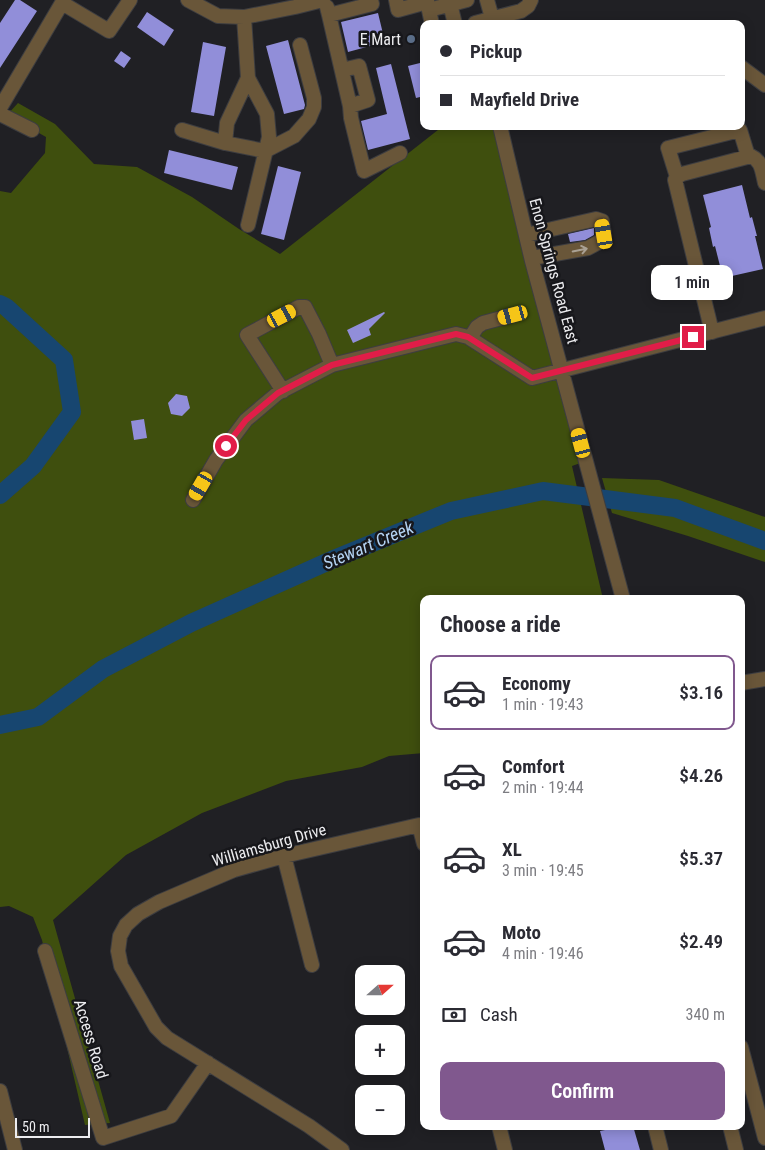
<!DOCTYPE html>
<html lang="en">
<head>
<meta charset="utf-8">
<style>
	body { margin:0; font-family:"Roboto Condensed",sans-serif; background:#f2f2f3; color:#2b2b33; height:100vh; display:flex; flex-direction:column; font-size:19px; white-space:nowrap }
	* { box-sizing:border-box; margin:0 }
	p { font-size:16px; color:#7c7c81 }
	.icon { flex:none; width:28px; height:28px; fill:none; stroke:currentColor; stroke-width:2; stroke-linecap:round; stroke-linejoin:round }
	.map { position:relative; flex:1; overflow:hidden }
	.sheet { position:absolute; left:420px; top:595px; width:325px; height:535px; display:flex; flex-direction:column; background:#fff; border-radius:10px; box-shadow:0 2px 12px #0003 }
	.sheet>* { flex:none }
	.top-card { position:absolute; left:420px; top:20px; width:325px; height:110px; border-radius:10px; box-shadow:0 2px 12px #0003; display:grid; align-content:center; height:110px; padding:0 20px; background:#fff }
	.needle { width:32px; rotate:69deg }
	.tools { position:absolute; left:355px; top:965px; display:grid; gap:10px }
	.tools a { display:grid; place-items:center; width:50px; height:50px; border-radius:10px; background:#fff; box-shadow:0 2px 12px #0003; font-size:25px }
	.scale { position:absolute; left:15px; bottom:12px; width:75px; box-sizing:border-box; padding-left:5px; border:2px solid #ececef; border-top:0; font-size:14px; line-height:18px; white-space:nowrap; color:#ececef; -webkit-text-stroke:4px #17171b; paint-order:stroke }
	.end { position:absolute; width:22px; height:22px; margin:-11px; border:6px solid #e11d48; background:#fff; box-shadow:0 0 0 2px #fff }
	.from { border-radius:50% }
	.bubble { position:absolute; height:35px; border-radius:10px; background:#fff; box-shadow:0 2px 12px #0003; font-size:16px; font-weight:600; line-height:35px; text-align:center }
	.car { position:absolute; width:15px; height:30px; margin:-15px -8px; border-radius:6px; box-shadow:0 0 4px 1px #0007; background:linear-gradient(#f5c518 24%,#345 0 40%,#f5c518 0 76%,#345 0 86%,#f5c518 0) }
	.top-card b { display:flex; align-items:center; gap:18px; height:48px; font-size:19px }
	.top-card b+b { border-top:1px solid #e1e1e2 }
	.top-card i { width:12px; height:12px; background:#2b2b33 }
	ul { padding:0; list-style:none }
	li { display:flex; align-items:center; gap:15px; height:75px; margin:0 10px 8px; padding:0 10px; border:2px solid transparent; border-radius:10px }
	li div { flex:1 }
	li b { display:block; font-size:19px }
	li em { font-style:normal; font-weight:600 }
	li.current { border-color:#80588e }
	li>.icon { width:45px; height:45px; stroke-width:1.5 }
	h2 { padding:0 20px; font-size:22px; line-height:60px }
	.pay { display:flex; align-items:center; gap:12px; height:55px; padding:0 20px; font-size:19px }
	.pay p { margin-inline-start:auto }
	.cta { display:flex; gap:10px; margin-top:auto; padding:10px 20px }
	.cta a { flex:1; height:58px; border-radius:10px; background:#80588e; color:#fff; font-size:20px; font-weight:600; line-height:58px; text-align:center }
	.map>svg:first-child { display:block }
</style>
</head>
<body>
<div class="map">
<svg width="765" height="1150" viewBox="0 0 765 1150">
	<rect width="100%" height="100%" fill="#202024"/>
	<path fill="#3f4f0e" d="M18,103l37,21 39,40 43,3 55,30 47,32 41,25 163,-128h57l86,335 -14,5 31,133h-179v154l-35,3 -27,11 -76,14 -84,32 -76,42 -73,65 57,203 -25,2 -43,-185 -9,-23 -24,-11 -9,1v-716l11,2 34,-40 1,-16 -39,-22z
		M602,478l57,2 106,37v45l-77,-26 -76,-23z"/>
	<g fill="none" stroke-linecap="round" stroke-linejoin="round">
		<path stroke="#174670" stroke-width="18" d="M0,304l6,3 58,53 8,52 -39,54 -33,29
			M0,725l38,-8 65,-48 88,-46 145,-65 115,-47 92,-20 132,17 90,33"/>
	</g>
	<path fill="#918ed9" d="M15,0h5l17,11 -37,57v-45z
		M147,12l27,18 -10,16 -27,-19z
		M378,13l7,29 -37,10 -7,-30z
		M288,40l17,65 -1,4 -20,5 -18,-68z
		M203,42l23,5 -12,69 -23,-4z
		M121,51l10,7 -7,10 -10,-7z
		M424,62v34l-8,2 -8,-32z
		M391,64l19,75 -42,11 -7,-29 26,-7 -11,-46z
		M169,150l69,17 -6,23 -68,-17z
		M278,166l23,6 -17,68 -23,-6z
		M742,185l8,33 2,-1 5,19h-2l8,33 -40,9 -8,-32 -2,1 -4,-19 2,-1 -8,-32z
		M594,228v7l-9,5 -15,2 -2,-8z
		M384,312l1,1 -16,16 2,6 -18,8 -6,-13z
		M176,394l11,2 3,12 -8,8 -11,-2 -3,-11z
		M144,419l3,19 -13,2 -3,-19z
		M604,1126h29l7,24h-35l-5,-19 5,-1z"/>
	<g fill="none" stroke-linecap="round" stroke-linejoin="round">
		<defs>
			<path id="minor" d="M188,0l30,16 26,1 51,-10 28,-7
				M396,0l2,10 29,-8
				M487,0l5,18
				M427,1l5,23
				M450,4l5,20
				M327,7l2,8 43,-11 -1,-4
				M429,10l38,-10
				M329,15l21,91 1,12 13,53 36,-18
				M244,17l4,61 19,36 2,23 -21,88
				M475,23l46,-12 7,-5 3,-6
				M741,67l24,18
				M342,70l17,-4 9,34 -18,6
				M0,108l62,-105 47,28 21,-31
				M0,114l32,16
				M500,126l32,135 91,338
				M182,130l43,13 2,-20 21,-45
				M225,143l40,8 29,-15 15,-17 5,-12v-9l-14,-53
				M677,177l-9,-29 72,-18 8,26
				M526,235l70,-16 6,2 2,13 -3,7 -13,7 -56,10
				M712,332l-37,-152 2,-3 5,-3 69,-18c11,5 11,15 14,27
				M470,338l7,-11 6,-4 30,-8
				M283,391l-36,-56 52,-28h6l14,27 13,31
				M193,500l23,-40 30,-40 32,-27 54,-28 124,-31 12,3 64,41 233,-60
				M741,683l24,-4
				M284,856l28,109
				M45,951l58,187 68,-22 37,-53
				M741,1047l24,91
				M0,1091l15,59
				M499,1126l6,24
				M655,1126l6,24
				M730,1126l6,24
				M342,1150l-33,-24 -142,-88 -11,-11 -35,-61 -3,-15 2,-15 6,-11 12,-11 21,-12 75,-32 50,-14 135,-31 5,19"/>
		</defs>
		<use href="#minor" stroke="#3d3d40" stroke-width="16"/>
		<use href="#minor" stroke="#695639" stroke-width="14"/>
	</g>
	<defs><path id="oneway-shaft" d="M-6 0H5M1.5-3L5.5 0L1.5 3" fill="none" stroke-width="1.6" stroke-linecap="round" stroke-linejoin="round" transform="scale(1.25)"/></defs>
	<use stroke="#aaa194" href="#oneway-shaft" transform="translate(580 250) rotate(-11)"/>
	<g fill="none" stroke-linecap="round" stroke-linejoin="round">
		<path stroke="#e11d48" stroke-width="6" d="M226,446l20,-26 32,-27 54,-28 124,-31 12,3 64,41 161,-41"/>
	</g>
	<circle fill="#5c6f8a" stroke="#17171b" stroke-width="2" cx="411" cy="39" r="5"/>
	<g text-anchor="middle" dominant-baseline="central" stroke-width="5" stroke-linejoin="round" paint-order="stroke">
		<g font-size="16" fill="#ececef" stroke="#17171b" text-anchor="end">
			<text x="401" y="39">E Mart</text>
		</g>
		<g font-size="16" fill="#ececef" stroke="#17171b">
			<text transform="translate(554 271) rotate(75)">Enon Springs Road East</text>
			<text transform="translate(269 845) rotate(-16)">Williamsburg Drive</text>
			<text transform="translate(91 1039) rotate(73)">Access Road</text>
		</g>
		<g font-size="18" font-style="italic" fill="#b3d2f2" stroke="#17171b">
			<text transform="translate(368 545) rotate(-23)">Stewart Creek</text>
		</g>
	</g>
</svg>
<div class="tools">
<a><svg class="needle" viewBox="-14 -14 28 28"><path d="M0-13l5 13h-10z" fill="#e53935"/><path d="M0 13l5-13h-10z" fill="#7c7c81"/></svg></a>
<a>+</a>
<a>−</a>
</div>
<div class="scale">50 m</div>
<i class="end from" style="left:226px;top:446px"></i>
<i class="end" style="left:693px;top:337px"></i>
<div class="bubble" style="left:651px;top:265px;width:82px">1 min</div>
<i class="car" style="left:604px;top:234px;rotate:350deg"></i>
<i class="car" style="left:513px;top:315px;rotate:255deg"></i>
<i class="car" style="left:282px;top:316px;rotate:62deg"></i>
<i class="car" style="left:581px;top:443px;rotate:345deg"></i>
<i class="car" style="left:201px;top:486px;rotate:210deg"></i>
<div class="top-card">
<b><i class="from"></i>Pickup</b>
<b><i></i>Mayfield Drive</b>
</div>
<section class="sheet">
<h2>Choose a ride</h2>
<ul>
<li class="current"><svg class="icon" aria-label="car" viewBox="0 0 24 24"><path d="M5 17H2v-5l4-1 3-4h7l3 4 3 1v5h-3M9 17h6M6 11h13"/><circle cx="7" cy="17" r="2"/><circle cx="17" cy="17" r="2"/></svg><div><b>Economy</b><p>1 min · 19:43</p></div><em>$3.16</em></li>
<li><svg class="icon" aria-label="car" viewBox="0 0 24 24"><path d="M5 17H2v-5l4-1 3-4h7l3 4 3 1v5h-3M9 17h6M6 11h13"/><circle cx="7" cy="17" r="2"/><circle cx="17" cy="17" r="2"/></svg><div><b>Comfort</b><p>2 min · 19:44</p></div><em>$4.26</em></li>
<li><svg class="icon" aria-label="car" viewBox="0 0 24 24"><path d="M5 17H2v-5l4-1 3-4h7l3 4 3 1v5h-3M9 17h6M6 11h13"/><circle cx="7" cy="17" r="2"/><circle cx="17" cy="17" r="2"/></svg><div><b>XL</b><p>3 min · 19:45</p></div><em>$5.37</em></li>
<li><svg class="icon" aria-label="car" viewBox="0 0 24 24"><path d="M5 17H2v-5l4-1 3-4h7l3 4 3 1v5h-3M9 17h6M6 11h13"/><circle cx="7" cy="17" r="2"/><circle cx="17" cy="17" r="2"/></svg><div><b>Moto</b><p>4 min · 19:46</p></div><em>$2.49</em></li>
</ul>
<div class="pay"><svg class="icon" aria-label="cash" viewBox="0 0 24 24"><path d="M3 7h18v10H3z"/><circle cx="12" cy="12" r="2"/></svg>Cash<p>340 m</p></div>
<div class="cta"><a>Confirm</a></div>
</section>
</div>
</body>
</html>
